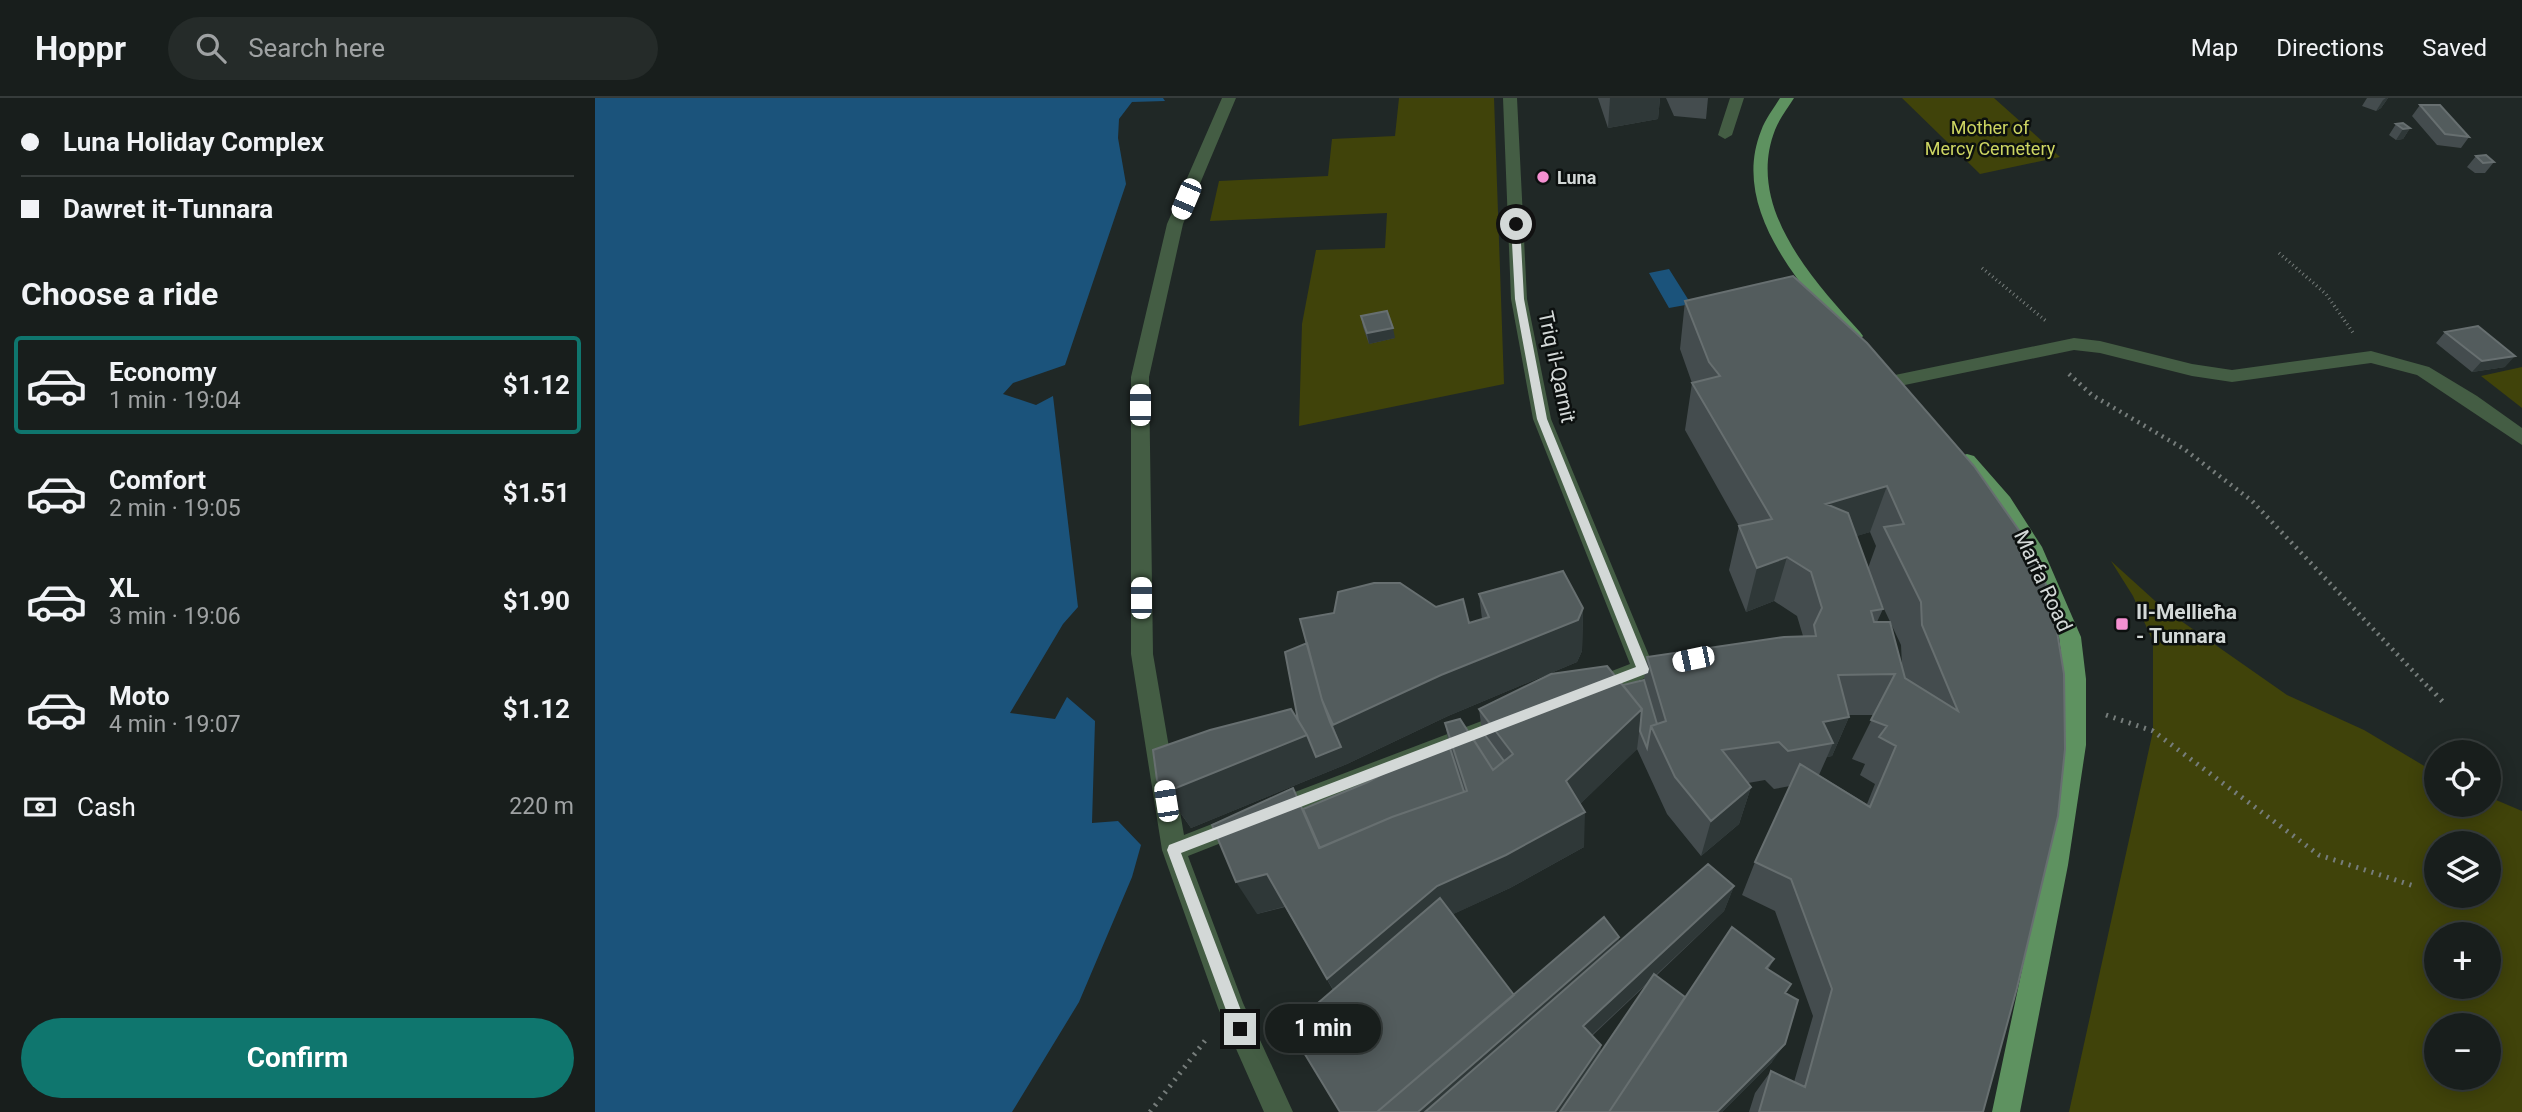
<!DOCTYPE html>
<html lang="en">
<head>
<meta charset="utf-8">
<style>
	body { margin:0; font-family:Roboto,sans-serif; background:#252b29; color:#f1f3f6; height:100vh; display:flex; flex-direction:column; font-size:26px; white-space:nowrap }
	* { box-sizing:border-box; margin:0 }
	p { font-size:23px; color:#9fa2a3 }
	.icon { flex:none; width:38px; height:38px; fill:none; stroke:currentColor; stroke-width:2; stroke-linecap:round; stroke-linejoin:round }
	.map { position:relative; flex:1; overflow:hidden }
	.sheet { display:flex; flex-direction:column; background:#181e1c; width:595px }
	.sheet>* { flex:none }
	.hud { display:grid; align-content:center; height:154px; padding:0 21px; background:#181e1c }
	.fabs { position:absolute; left:1829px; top:642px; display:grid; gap:14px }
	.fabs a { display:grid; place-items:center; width:77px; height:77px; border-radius:50%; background:#181e1c; box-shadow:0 4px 18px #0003,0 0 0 2px #363c3b; font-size:35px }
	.end { position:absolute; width:32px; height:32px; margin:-16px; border:9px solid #d3d8d7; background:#111; box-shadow:0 0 0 4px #111 }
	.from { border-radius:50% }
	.bubble { position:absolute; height:49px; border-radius:24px; background:#181e1c; box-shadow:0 4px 18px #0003,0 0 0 2px #363c3b; font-size:23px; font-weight:700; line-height:49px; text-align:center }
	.car { position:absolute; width:21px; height:42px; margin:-21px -10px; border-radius:9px; box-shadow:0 0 5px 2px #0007; background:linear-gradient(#fff 24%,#345 0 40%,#fff 0 76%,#345 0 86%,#fff 0) }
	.hud b { display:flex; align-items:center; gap:24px; height:66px; font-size:26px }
	.hud b+b { border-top:2px solid #363c3b }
	.hud i { width:18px; height:18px; background:#f1f3f6 }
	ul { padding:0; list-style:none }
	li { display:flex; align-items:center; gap:21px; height:98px; margin:0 14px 10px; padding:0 7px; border:4px solid transparent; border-radius:7px }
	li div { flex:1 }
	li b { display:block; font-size:26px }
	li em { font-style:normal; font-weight:700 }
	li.selected { border-color:#0f766e }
	li>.icon { width:63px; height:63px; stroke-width:1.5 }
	h2 { padding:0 21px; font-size:32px; line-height:84px }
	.pay { display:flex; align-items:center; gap:18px; height:77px; padding:0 21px; font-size:26px }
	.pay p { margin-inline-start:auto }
	.cta { display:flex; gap:14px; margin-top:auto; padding:14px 21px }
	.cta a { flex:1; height:80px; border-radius:42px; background:#0f766e; color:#fff; font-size:28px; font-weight:700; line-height:80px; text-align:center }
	header { display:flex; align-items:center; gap:42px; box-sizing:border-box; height:98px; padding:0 35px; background:#181e1c; border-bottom:2px solid #363c3b }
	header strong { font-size:33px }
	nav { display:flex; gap:38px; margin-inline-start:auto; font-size:24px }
	.search { width:490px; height:63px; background:#252b29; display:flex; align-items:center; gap:18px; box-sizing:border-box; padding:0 24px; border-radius:38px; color:#9fa2a3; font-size:26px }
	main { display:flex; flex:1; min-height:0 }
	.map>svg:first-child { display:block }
</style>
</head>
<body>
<header>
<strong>Hoppr</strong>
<div class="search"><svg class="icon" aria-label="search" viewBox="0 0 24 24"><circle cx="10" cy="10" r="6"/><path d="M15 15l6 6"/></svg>Search here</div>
<nav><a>Map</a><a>Directions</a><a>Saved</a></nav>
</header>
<main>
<section class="sheet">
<div class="hud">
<b><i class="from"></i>Luna Holiday Complex</b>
<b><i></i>Dawret it-Tunnara</b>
</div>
<h2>Choose a ride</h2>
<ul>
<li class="selected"><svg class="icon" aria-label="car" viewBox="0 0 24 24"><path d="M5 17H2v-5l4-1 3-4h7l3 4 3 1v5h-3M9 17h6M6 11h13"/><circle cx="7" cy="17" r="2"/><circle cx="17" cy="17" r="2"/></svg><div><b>Economy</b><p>1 min · 19:04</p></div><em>$1.12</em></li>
<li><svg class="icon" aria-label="car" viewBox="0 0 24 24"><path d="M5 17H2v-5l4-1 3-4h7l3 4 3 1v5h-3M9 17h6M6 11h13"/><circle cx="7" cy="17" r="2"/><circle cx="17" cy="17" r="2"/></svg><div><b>Comfort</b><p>2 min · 19:05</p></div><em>$1.51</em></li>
<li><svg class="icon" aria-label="car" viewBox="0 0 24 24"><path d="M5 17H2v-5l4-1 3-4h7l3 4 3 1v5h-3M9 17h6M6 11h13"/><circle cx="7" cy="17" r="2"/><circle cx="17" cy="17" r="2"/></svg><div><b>XL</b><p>3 min · 19:06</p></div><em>$1.90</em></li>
<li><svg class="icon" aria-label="car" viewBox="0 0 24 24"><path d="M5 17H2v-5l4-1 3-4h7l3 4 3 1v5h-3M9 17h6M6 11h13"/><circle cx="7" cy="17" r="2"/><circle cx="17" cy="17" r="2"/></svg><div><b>Moto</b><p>4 min · 19:07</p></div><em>$1.12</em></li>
</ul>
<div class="pay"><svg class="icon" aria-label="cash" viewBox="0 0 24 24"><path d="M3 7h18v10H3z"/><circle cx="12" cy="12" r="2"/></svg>Cash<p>220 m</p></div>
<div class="cta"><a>Confirm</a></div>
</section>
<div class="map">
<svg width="1927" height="1014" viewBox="0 0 1927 1014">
	<rect width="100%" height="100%" fill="#202826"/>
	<path fill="#40430a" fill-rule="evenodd" d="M804,0h95l10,286 -205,42 3,-102 14,-74 69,-2 2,-35 -177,8 9,-40 109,-5 4,-37 63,-3z
		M1307,0h92l66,59 -80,17z
		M1927,269v41l-41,-32z
		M1516,463l53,48 123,86 77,35 72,43v32h53v-8l33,14v301h-453l84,-381v-89l-20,-46zM1841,746h53v52h-53zM1841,836h53v53h-53zM1841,928h53v52h-53z"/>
	<path fill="#1b537b" d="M0,0h568l2,3 -33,1 -13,17 -1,19 8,46 -61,181 -52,18 -10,11 33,11 17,-9 25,211 -15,17 -53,89 45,6 12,-22 28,24 -3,102 26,-2 23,24 -9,32 -53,125 -67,110h-417z
		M1074,171l22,35 -22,4 -20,-35z"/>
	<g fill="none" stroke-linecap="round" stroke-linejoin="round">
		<path stroke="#767d7b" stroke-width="3.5" stroke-dasharray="1 3.5" stroke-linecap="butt" d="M1684,155l47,41 28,40
			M1387,170l64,53"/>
		<path stroke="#767d7b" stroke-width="4.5" stroke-dasharray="2 5" stroke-linecap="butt" d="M1474,276l23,21 92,54 68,52 179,189"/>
		<path stroke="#767d7b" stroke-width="5" stroke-dasharray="2 6" stroke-linecap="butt" d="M1835,590l13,14
			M1511,617l47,16 166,124 95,31
			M555,1014l57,-74"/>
		<path fill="#445d44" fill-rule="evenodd" d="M627,0h14l-53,126 -34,153 4,277 31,181 56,-22 9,3 3,8 -3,8 -61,24 55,147 50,109h-29l-46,-104 -56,-158 -31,-196v-277l36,-153z
			M908,0h14l10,201 24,120 99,239 23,-4 8,3 3,6 -3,6 -36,9 -51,20 -8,-3 -3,-7 3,-7 44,-17 -97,-245 -22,-120z
			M1135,0h14l-12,37 -7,4 -7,-4z
			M1479,240l26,3 92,23 40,6 139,-19 58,16 48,29 45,32v17l-105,-70 -46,-12 -139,19 -40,-6 -92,-23 -26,-3 -179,37 -9,-6 9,-6z
			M913,613l8,3 3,7 -3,7 -242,94 -8,-3 -4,-8 4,-8z"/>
		<path fill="#5e9260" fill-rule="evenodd" d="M1185,0h14c-6,10 -15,21 -19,32 -30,77 38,150 85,202l3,4 -3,4h-12c-47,-54 -118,-131 -87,-209 4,-12 13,-23 19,-33z
			M1372,356l7,2 36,41 32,50 39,90 5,42v66l-18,120 -48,247h-28l52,-247 18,-120 2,-66 -5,-42 -36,-87 -27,-43 -36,-41 -2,-5 2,-5z"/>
	</g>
	<path fill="#444c4e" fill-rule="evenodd" d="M1003,0h62l-2,21 -50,9z
		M1071,0h42l-2,21 -32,-3z
		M1772,0h21l-7,10 -5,3 -14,-5z
		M1825,7l49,32 -8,11 -24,-3 -25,-29z
		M1801,26l14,4 -7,11 -7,1 -7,-5z
		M1881,58l18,6 -9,11h-10l-8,-6z
		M1090,203l289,165 9,646h-234l6,-19 16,-22 23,11 19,-66 -38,-105 -33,-16 13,-33 35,-76 -16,3 -9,-9 -17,3 3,4 -12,37 -38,32 -34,-42 -30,-65 -57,55 4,43 -74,41 -57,26 61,81 105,-58 -1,6 116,-57 -10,25 -68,65 29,21 89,-38 -6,11 17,23 -13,69 -50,50h-382l-7,-122 -48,-83 -28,7 46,-105 65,-27 81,-37 -4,-22 27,14 10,-6 -3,-22 144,-24 21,-5 3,-23 156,-21 -6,-20 -23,-15 -28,11 -17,-42 10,-44 -54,-96 7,-47 -12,-34zM1275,434l6,14 -8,22 -12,-32zM1282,496l24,51 1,20 -25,-43 6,-13zM1254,617h25l-22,44 13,5 -5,11 15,9 -8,20 -48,-29 8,-18 5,-1 17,-39zM1053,885l-48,70 1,-8 -9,-9z
		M766,218l34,22 -26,6 -6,-17z
		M1850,234l60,35 -33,5 -36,-29z
		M884,496l104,14 -1,43 -5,11 -129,54 -101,48 -156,64 -34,-48 141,-60 138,-113 33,16 13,-4z"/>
	<path fill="#2f3838" d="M1015,0h50l-2,21 -50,9z
		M1791,0h2l-7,10 -5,3 7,-11z
		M1815,30l-7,11 -7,1 7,-11z
		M798,230l2,10 -26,6 -2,-11z
		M1920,258l-10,11 -33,5 10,-11z
		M1292,388l-17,46 -58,18 14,-46z
		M1192,459l-13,44 -28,11 11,-44z
		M988,510l-1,43 -5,11 -129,54 -101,48 -156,64 -25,-36 141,-57 34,12 -8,-22z
		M1047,611l-5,40 -71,69v-37z
		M1254,619l-17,39 -5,1 6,-14 -10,-21z
		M1156,689l-12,37 -38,32 10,-35z
		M990,714l-1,35 -74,41 -65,30 -102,88 -16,-27 110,-93z
		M672,776l19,32 -29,8 -21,-32z
		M1139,788l-10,25 -143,134 2,-19z
		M1024,839l-4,30 -165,145h-32z
		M1190,946l-13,18 -50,50h-5z
		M1006,947l-2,18 -33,49h-11z"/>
	<path fill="#535c5d" stroke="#676f70" stroke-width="2" fill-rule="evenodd" d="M1825,7h20l29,32 -24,-3z
		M1808,25l7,5 -7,1 -7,-5z
		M1891,57l8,7 -11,1 -7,-7z
		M1198,178l74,67 107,123 49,70 28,59 13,79 1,75 -7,67 -41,172 -34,124h-224l12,-41 34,16 27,-98 -41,-110 -36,-17 45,-98 70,43 26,-61 -17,-9 8,-11 -16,-6 24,-46 -57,1 11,42 -26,5 10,21 -45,8 -9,-9 -57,8 29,37 -40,34 -36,-44 -24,-51 15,-5 -19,-64 137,-20 32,-1 -2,-11 8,-17 -11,-36 -24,-15 -30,11 -18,-42 33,-7 -80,-136 28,-7 -11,-14 -24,-61zM1292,388l17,38 -20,3 37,75 1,23 36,86 -53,-33 -15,-56h-16l-3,-11 12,-2 -35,-96 -22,-9z
		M792,213l6,17 -26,5 -6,-17z
		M1883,228l37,30 -33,5 -37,-29z
		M968,473l20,37 -5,12 -137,55 -108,50 -11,-25 -22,-81 34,-6 4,-21 36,-9h26l36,24 27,-8 6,24 20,-6 -10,-23z
		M712,545l15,57 8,22 11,25 -25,10 -9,-22 -9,-15 -13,-68z
		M1012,568l35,43 -76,72 19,31 -79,43 -69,31 -110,93 -60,-105 -31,8 -24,-57 81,-37 26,60 73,-31 75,-26 -22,-68 15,-4 33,51 20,-16 -34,-45 72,-35z
		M1049,582l13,44 -6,2 -4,22 -7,-17 2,-22 -19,-24z
		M696,611l16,26 -141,57 -9,-12 -4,-30 57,-20z
		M887,633l22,30 -11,9 -21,-33z
		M854,647l15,47 -72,25 -72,31 -17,-39 65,-27 43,-24z
		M1113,766l26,22 -151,140 18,19 -46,67h-130z
		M845,800l74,97 -137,117h-37l-51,-84z
		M1009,819l15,20 -201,175h-41z
		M1137,829l42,32 -8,9 25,16 -6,9 13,7 -13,44 -68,68h-108z
		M1059,876l31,23 -76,115h-49z"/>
	<path fill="#d3d8d7" d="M921,123l4,3 4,75 23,120 102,250 -1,4 -467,180 67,176 -3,5 -5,2 -5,-2 -2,-5 -66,-179 2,-5 467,-178 -99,-248 -22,-120 -4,-75z"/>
	<g fill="#f590d1" stroke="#0c100f" stroke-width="2.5">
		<circle cx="948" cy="79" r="7"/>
		<rect x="1520" y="519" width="14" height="14" rx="3.5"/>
	</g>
	<g text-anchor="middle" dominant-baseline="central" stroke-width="5" stroke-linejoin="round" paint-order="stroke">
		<g font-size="18" fill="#cdd562" stroke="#0c100f">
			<text x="1395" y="29">Mother of<tspan x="1395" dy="21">Mercy Cemetery</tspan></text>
		</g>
		<g font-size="18" font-weight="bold" fill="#d3d8d7" stroke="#0c100f" text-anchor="start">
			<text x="962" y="79">Luna</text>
		</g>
		<g font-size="21" fill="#d3d8d7" stroke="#0c100f">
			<text transform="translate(962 269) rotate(78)">Triq il-Qarnit</text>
			<text transform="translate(1448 483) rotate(65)">Marfa Road</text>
		</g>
		<g font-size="21" font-weight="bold" fill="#d3d8d7" stroke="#0c100f" text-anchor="start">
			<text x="1541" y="514">Il-Mellieħa<tspan x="1541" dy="24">- Tunnara</tspan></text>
		</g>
	</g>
</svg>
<div class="fabs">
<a><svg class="icon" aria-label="locate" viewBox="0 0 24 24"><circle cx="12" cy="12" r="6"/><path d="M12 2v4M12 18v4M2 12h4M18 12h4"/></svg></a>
<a><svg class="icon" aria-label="layers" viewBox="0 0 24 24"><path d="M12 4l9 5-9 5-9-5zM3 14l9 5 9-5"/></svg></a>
<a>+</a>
<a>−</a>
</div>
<i class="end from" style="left:921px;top:126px"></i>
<i class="end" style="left:645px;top:931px"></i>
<div class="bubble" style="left:670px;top:906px;width:116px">1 min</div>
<i class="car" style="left:591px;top:101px;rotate:203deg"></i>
<i class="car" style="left:545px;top:307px;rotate:0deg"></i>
<i class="car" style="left:546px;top:500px;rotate:0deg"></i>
<i class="car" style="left:1098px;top:561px;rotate:258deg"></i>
<i class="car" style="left:571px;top:703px;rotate:351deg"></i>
</div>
</main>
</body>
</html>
